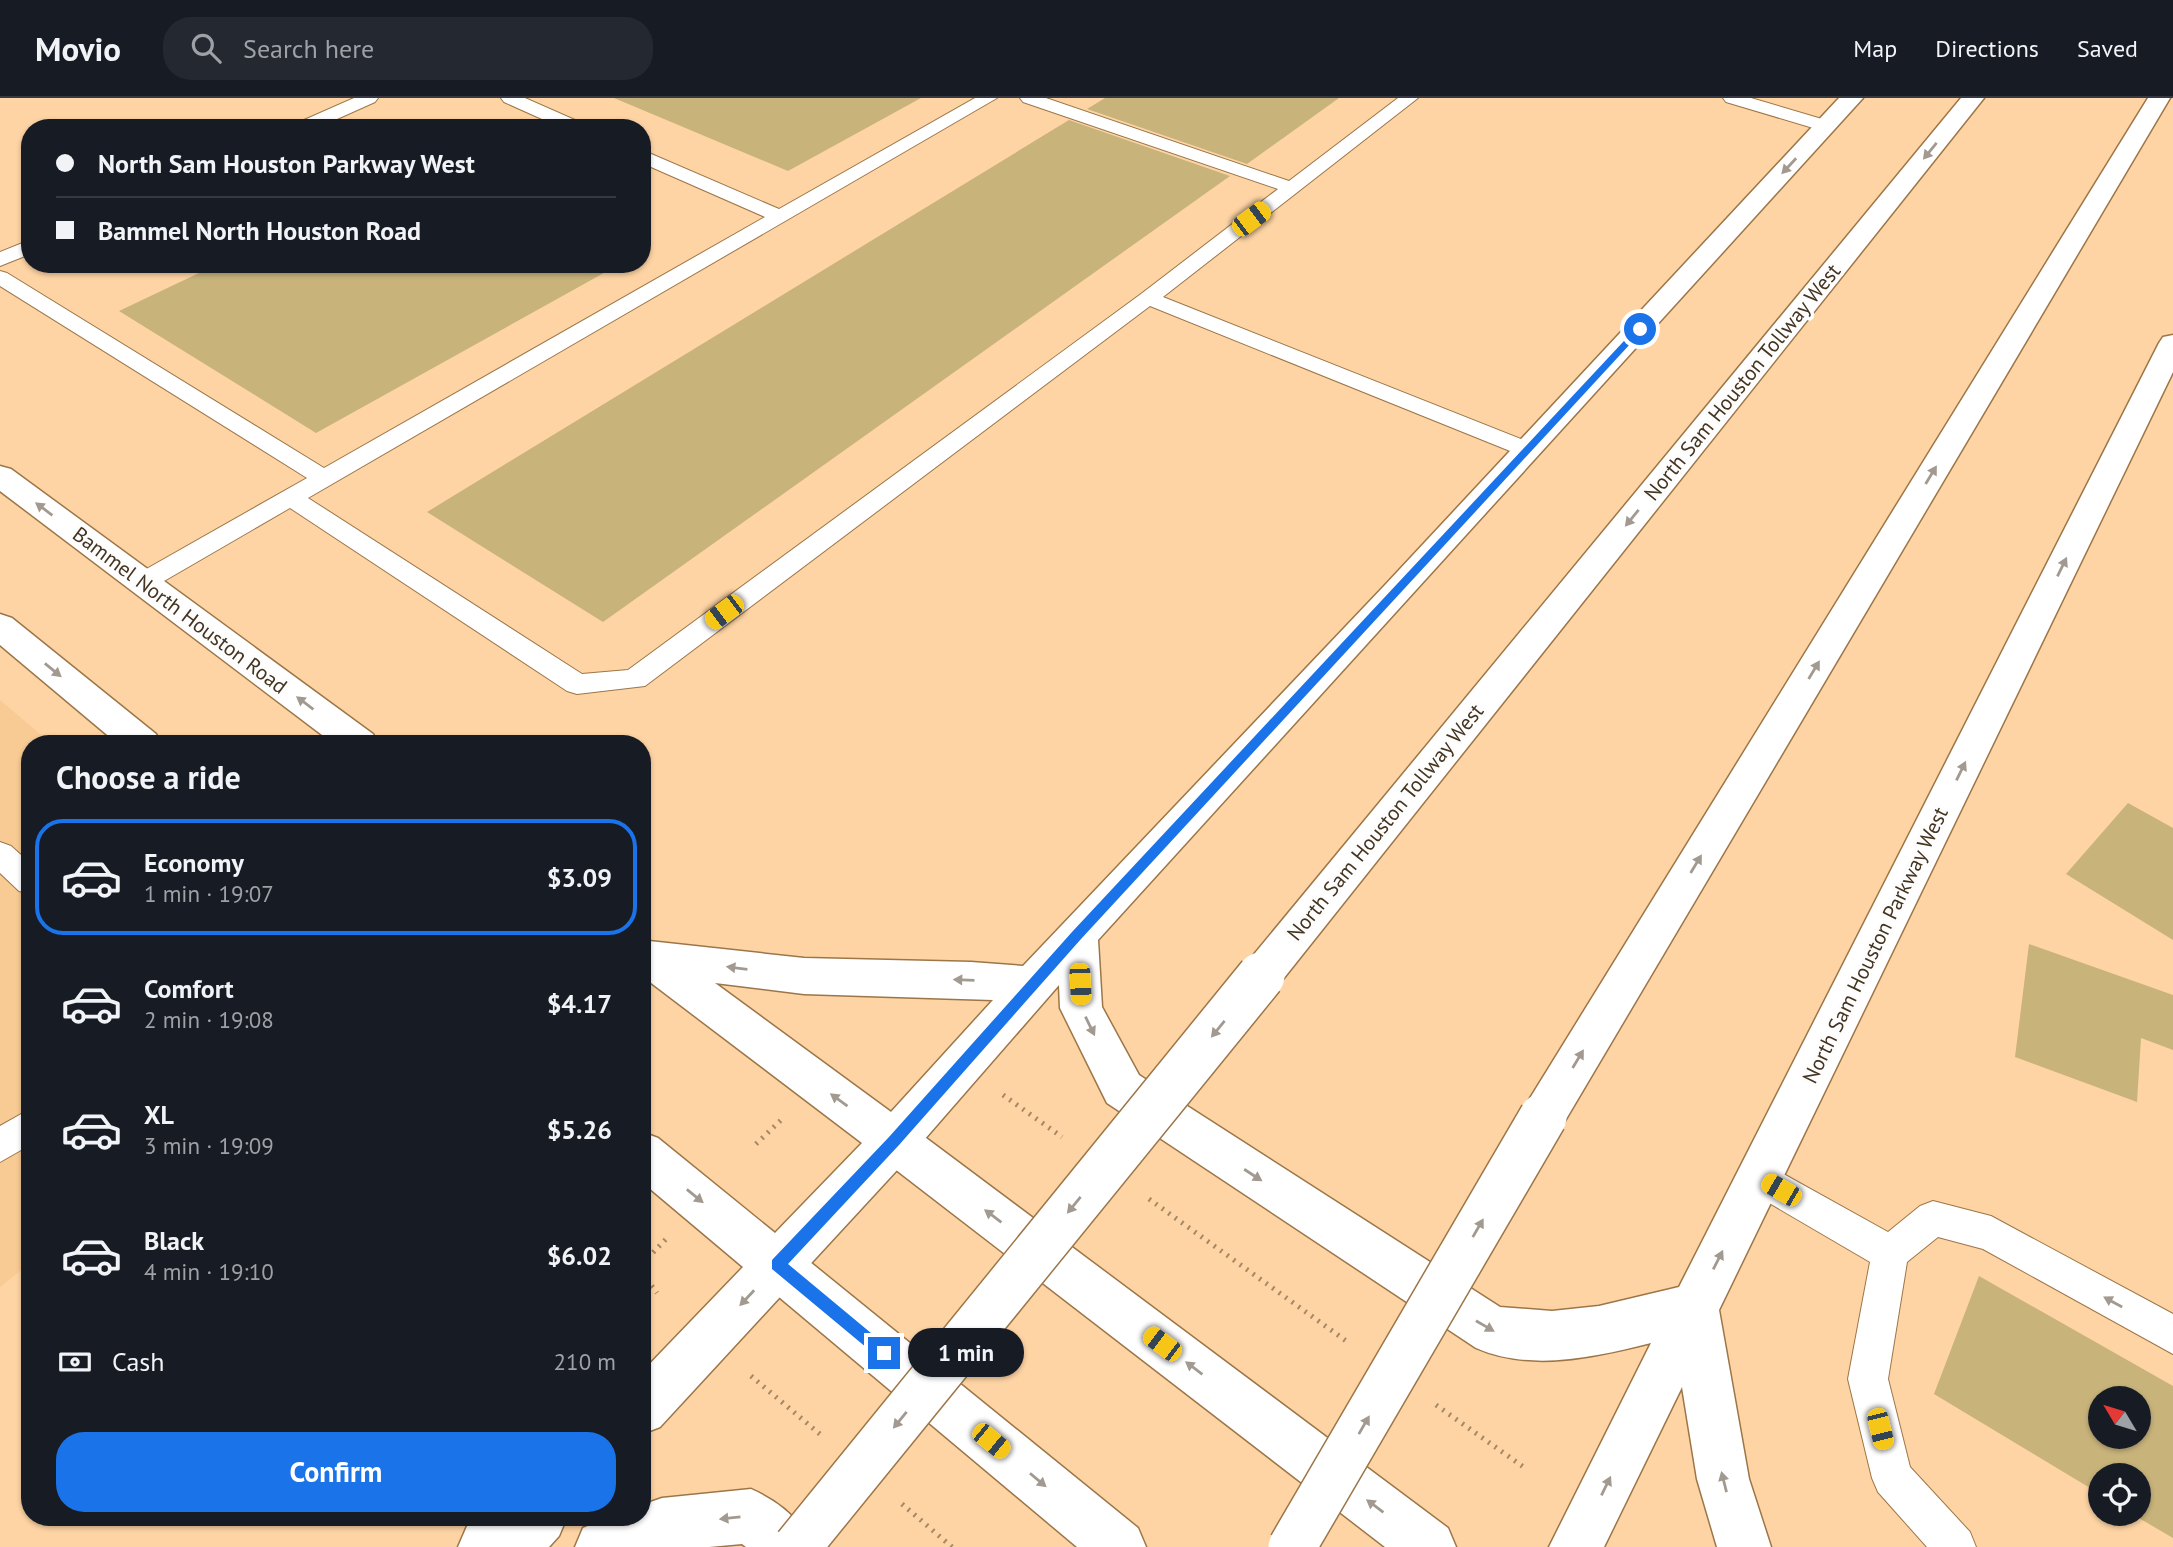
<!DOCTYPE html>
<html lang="en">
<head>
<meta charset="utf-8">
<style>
	body { margin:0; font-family:"PT Sans",sans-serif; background:#242831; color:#f1f3f6; height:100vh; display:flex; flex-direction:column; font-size:26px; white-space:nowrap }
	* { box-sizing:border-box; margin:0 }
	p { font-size:23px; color:#9ea1a6 }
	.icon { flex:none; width:38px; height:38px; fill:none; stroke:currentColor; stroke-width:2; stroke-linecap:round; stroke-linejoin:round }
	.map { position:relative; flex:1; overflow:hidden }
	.panel { position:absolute; left:21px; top:637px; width:630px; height:791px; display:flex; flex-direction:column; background:#171b24; border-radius:28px; box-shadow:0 2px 5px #0004 }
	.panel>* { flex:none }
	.banner { position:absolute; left:21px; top:21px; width:630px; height:154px; border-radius:28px; box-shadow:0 2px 5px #0004; display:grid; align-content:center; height:154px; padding:0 35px; background:#171b24 }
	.needle { width:46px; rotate:308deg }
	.controls { position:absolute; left:2088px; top:1288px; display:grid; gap:14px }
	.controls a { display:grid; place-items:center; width:63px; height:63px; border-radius:50%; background:#171b24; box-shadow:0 2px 5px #0004; font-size:35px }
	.end { position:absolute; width:32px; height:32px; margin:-16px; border:9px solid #1a73e8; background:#fff; box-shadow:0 0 0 4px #fff }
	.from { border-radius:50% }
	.bubble { position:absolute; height:49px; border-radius:24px; background:#171b24; box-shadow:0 2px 5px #0004; font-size:23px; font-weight:700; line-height:49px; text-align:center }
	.car { position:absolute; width:21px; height:42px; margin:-21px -10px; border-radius:9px; box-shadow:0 0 5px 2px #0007; background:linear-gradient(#f5c518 24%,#345 0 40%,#f5c518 0 76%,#345 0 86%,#f5c518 0) }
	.banner b { display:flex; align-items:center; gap:24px; height:66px; font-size:26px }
	.banner b+b { border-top:2px solid #363941 }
	.banner i { width:18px; height:18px; background:#f1f3f6 }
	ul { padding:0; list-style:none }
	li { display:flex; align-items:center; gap:21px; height:116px; margin:0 14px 10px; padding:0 21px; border:4px solid transparent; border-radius:28px }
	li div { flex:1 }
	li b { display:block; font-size:26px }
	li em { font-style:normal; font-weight:700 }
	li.selected { border-color:#1a73e8 }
	li>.icon { width:63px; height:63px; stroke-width:1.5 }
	h2 { padding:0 35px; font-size:32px; line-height:84px }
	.pay { display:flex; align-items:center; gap:18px; height:77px; padding:0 35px; font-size:26px }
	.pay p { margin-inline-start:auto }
	.button { display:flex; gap:14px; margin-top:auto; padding:14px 35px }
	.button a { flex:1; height:80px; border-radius:28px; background:#1a73e8; color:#fff; font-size:28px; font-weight:700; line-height:80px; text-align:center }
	header { display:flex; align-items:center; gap:42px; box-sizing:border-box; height:98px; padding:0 35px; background:#171b24; border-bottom:2px solid #363941 }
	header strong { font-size:33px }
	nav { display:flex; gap:38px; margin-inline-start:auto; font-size:24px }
	.search { width:490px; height:63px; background:#242831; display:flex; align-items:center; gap:18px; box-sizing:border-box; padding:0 24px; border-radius:28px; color:#9ea1a6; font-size:26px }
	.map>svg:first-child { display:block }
</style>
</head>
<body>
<header>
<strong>Movio</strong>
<div class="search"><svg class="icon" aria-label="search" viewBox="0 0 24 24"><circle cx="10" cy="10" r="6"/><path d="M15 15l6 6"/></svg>Search here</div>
<nav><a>Map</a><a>Directions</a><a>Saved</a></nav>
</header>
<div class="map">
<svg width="2173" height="1449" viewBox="0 0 2173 1449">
	<rect width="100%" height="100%" fill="#fed4a4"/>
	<path fill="#f9cb94" d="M0,602l52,44h-22v519l-30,24z"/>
	<path fill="#c8b37b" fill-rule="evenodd" d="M614,0h307l-133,73z
		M1105,0h234l-92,66 -160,-55z
		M1069,22l161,56 -627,446 -176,-110z
		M218,166h402l-304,169 -197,-122z
		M2128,705l45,25v112l-107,-66z
		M2029,846l144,51v55l-32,-12 -4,64 -122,-45z
		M1979,1178l194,110v152l-41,-24h6v-39h-38v19l-166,-100zM2100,1300h38v39h-38z"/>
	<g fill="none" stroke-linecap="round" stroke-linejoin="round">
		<defs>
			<path id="service" d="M354,0h24l-3,4 -58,26h-25l3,-4z
				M501,0h24l59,26 3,4h-25l-58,-26z
				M975,0h22l-689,400 274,176 46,-4 513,-376 137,-105 -255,-87 -3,-4h26l243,83 109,-83h20l-255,199 373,148 4,5 -4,5 -8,2 -8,-2 -370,-149 -505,380 -68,8 -10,-3 -277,-183 -138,80 -9,3 -9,-3 -4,-6 4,-6 173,-98 -307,-192v-15l7,2 317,195 441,-251 -123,-54v-13l137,59z
				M1723,0h28l81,24 3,4 -9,5 -6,-1 -94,-28z
				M30,142v14l-30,12v-14z
				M0,744l11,4 19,17v31l-11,-3 -19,-18z
				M30,1011v36l-30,17v-36z
				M1760,1063l128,71 32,-26 13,-5 58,15 182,98v40l-190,-105 -45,-12 -31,25 -19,117 22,88 60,65 6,15h-49l-49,-55 -6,-14 -24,-99 22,-117 -123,-72 -5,-12 5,-12z"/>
			<path id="secondary" d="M1839,0h24l-765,842 4,67 37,68 361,232 52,4 47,-5 80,-19 480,-944 4,-6 10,-2v37l-454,938 30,169 22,68h-54l-20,-68 -15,-92 -78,160h-55l102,-204c-56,14 -120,29 -175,5l-369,-245 -47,-95 -1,-23 -149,171 -250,271 -18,7v-62l101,-105 -101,-85v-50l16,6 117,95 87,-90 -220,-167v-33l7,-2 155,17 167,4 52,4 362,-381zM715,885l89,11 189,6 -102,112z
				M0,368l11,3 362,265 5,10h-44l-334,-253z
				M0,516l12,4 144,116 5,10h-43l-118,-99z
				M751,1391c27,12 51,31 62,58h-67l-4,-3 -33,3h-134l8,-19 26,-11h33v-12l20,-7z
				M471,1419h96l-8,19 -10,11h-91z"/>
			<path id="primary" d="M894,1022l16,6 538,402 8,19h-71l-507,-391 -7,-15 7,-15z
				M777,1144l17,7 344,279 8,19h-69l-317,-266 -7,-16 7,-16z"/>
			<path id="motorway" d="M1961,0h23l-708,890 -15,6 -15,-6 -6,-12 6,-12z
				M2148,0h22l-611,1033 -16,6 -16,-6 -6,-14 6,-14z"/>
		</defs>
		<use href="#service" stroke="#9c7648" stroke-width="2"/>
		<use href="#secondary" stroke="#9c7648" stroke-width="3"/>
		<use href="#primary" stroke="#9c7648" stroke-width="3"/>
		<use href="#motorway" stroke="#9c7648" stroke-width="3"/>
		<path stroke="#a58865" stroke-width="5" stroke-dasharray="2 6" stroke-linecap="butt" d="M1003,997l59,42
			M756,1046l25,-24
			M1149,1101l200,144
			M642,1166l24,-25
			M642,1175l15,20
			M751,1278l70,59
			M1436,1307l89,63
			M902,1406l50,43"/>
		<use href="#service" fill="#fff" fill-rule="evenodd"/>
		<use href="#secondary" fill="#fff" fill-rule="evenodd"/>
		<use href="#primary" fill="#fff" fill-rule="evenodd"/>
		<use href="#motorway" fill="#fff" fill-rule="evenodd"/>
		<defs>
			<path id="motorway-bridge" d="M797,1449l464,-571
				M1292,1449l251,-430"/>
		</defs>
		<use href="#motorway-bridge" stroke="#9c7648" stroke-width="50" stroke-linecap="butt"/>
		<use href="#motorway-bridge" stroke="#fff" stroke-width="47"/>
	</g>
	<defs><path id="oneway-solid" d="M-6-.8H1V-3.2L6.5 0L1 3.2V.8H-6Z" transform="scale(1.75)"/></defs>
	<g fill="#a29a90">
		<use href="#oneway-solid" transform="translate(1930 53) rotate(129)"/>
		<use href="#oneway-solid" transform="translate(1789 68) rotate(133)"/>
		<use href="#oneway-solid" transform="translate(1931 377) rotate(-59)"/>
		<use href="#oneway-solid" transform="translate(44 411) rotate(-143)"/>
		<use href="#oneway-solid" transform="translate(1632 420) rotate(129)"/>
		<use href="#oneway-solid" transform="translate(2062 469) rotate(-64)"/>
		<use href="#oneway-solid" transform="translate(53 572) rotate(39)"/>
		<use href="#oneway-solid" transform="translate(1814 572) rotate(-59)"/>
		<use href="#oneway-solid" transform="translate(305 605) rotate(-143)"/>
		<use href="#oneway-solid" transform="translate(1961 673) rotate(-64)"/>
		<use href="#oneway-solid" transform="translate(1696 766) rotate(-59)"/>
		<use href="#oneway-solid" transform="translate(737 870) rotate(-173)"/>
		<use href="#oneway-solid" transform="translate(964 882) rotate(-178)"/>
		<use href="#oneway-solid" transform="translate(1090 928) rotate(64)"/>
		<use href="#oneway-solid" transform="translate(1218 931) rotate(129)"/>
		<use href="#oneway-solid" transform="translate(1578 961) rotate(-59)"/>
		<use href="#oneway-solid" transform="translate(839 1002) rotate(-144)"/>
		<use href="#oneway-solid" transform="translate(1253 1077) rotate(33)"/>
		<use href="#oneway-solid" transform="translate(695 1098) rotate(39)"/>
		<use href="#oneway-solid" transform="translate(1074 1107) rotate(129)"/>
		<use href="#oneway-solid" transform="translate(993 1118) rotate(-143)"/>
		<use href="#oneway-solid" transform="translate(1478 1130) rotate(-60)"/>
		<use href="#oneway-solid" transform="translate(1718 1162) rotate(-63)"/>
		<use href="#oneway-solid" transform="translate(747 1200) rotate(133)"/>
		<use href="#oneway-solid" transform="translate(2113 1204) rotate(-151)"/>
		<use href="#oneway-solid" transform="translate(1485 1228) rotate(30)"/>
		<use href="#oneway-solid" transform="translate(1194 1270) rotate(-143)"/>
		<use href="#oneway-solid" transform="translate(900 1322) rotate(129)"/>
		<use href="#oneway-solid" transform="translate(1364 1327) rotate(-60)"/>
		<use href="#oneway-solid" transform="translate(1038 1382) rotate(40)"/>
		<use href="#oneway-solid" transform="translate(1724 1384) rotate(-104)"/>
		<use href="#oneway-solid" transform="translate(1606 1388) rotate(-64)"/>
		<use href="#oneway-solid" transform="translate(1375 1408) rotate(-143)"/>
		<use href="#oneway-solid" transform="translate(730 1420) rotate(174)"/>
	</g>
	<path fill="#1a73e8" d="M1637,229l7,2 -563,610 -182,206 -111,119 101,84 3,5 -3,5 -5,2 -5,-2 -107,-89v-9l117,-123 183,-205z"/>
	<g text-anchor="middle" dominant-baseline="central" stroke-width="7" stroke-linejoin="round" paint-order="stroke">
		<g font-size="21" fill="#443420" stroke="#fdfdfd">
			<text transform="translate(1742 284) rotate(-51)">North Sam Houston Tollway West</text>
			<text transform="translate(180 512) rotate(37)">Bammel North Houston Road</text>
			<text transform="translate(1385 724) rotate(-51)">North Sam Houston Tollway West</text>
			<text transform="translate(1875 847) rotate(-64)">North Sam Houston Parkway West</text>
		</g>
	</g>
</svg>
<div class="controls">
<a><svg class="needle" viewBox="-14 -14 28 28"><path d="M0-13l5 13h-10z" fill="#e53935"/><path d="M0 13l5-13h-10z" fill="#9ea1a6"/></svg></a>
<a><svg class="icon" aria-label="locate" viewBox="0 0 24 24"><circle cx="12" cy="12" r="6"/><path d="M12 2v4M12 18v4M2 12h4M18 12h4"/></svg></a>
</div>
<i class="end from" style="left:1640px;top:231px"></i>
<i class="end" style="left:884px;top:1255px"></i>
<div class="bubble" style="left:908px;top:1230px;width:116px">1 min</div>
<i class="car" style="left:1251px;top:121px;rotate:53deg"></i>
<i class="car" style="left:724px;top:514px;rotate:233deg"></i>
<i class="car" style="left:1080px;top:886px;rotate:177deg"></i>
<i class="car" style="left:1781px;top:1092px;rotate:300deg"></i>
<i class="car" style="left:1162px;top:1246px;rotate:307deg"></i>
<i class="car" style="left:1880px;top:1331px;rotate:166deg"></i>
<i class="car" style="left:991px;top:1343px;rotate:129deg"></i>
<div class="banner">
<b><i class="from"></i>North Sam Houston Parkway West</b>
<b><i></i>Bammel North Houston Road</b>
</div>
<section class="panel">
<h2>Choose a ride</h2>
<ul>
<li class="selected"><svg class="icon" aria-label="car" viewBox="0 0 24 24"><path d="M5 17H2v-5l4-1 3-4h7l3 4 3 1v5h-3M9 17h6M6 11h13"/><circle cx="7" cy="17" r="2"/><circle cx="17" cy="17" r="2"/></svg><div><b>Economy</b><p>1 min · 19:07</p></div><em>$3.09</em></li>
<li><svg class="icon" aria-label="car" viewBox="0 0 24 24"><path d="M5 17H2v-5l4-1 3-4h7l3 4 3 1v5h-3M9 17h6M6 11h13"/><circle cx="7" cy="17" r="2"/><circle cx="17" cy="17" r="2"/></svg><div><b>Comfort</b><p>2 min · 19:08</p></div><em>$4.17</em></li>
<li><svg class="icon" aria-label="car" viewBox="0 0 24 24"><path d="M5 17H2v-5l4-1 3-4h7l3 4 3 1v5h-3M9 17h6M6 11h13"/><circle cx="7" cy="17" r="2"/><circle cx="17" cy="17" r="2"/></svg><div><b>XL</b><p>3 min · 19:09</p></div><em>$5.26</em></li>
<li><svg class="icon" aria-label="car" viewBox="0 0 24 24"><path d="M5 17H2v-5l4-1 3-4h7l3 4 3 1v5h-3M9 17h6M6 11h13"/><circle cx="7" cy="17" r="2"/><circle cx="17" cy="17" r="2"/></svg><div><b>Black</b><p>4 min · 19:10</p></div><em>$6.02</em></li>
</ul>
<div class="pay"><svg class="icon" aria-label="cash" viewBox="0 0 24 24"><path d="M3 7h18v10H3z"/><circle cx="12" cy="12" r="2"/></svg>Cash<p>210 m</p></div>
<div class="button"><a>Confirm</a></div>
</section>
</div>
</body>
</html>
